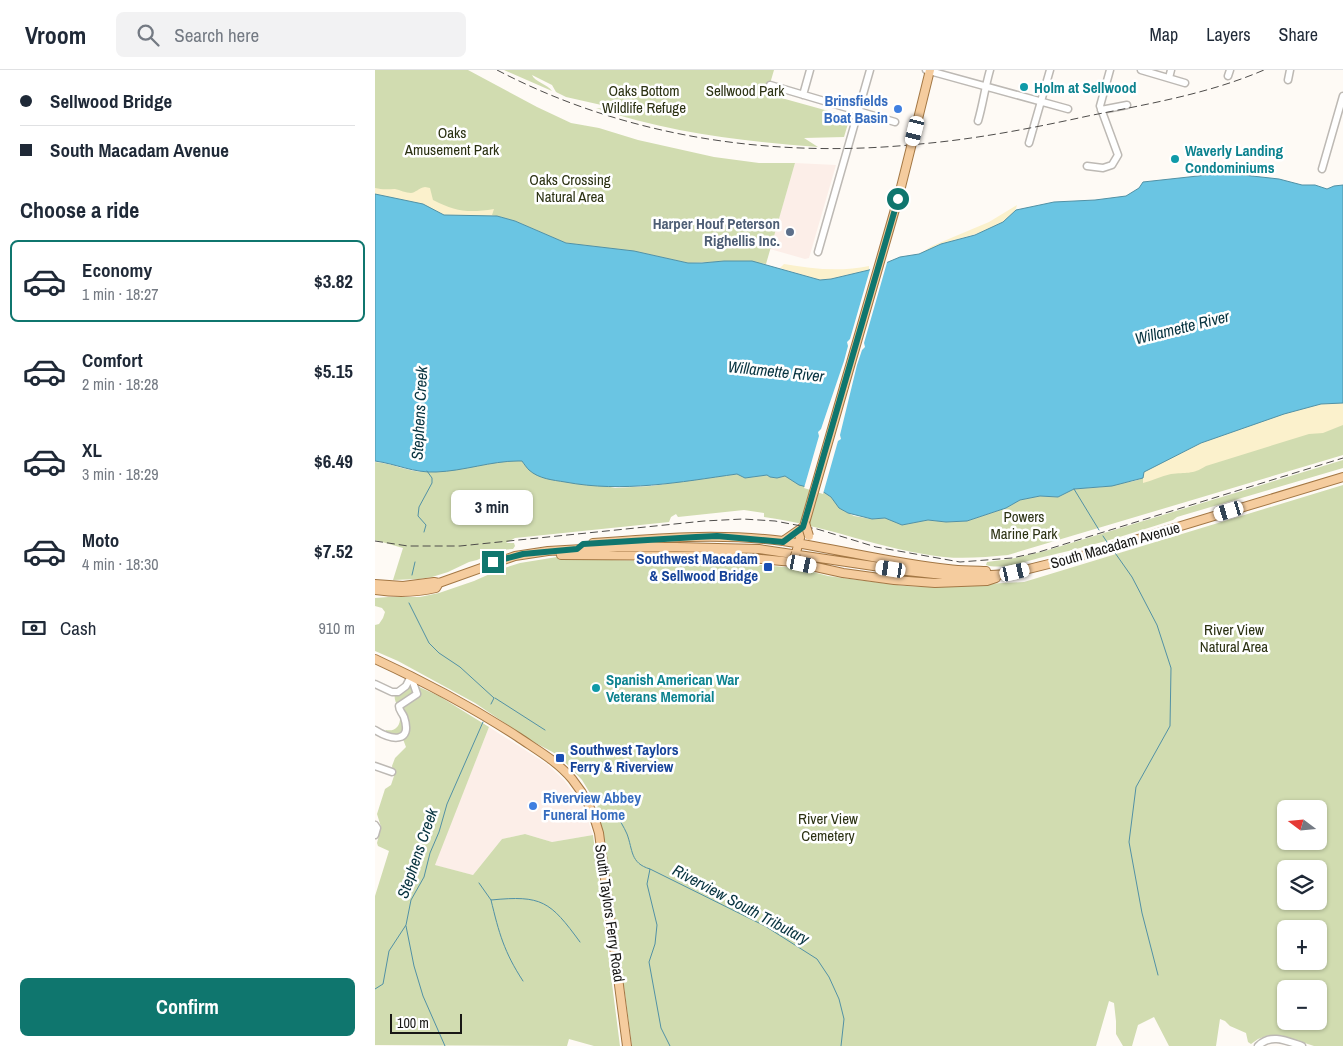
<!DOCTYPE html>
<html lang="en">
<head>
<meta charset="utf-8">
<style>
	body { margin:0; font-family:"Archivo Narrow",sans-serif; background:#f2f2f3; color:#1f2937; height:100vh; display:flex; flex-direction:column; font-size:19px; white-space:nowrap }
	* { box-sizing:border-box; margin:0 }
	p { font-size:16px; color:#747a83 }
	.icon { flex:none; width:28px; height:28px; fill:none; stroke:currentColor; stroke-width:2; stroke-linecap:round; stroke-linejoin:round }
	.map { position:relative; flex:1; overflow:hidden }
	.panel { display:flex; flex-direction:column; background:#fff; width:375px }
	.panel>* { flex:none }
	.guide { display:grid; align-content:center; height:110px; padding:0 20px; background:#fff }
	.needle { width:32px; rotate:286deg }
	.buttons { position:absolute; left:902px; top:730px; display:grid; gap:10px }
	.buttons a { display:grid; place-items:center; width:50px; height:50px; border-radius:8px; background:#fff; box-shadow:0 1px 4px #0004; font-size:25px }
	.scale { position:absolute; left:15px; bottom:12px; width:72px; box-sizing:border-box; padding-left:5px; border:2px solid #181715; border-top:0; font-size:14px; line-height:18px; white-space:nowrap; color:#181715; -webkit-text-stroke:4px #fff; paint-order:stroke }
	.end { position:absolute; width:22px; height:22px; margin:-11px; border:6px solid #0f766e; background:#fff; box-shadow:0 0 0 2px #fff }
	.from { border-radius:50% }
	.bubble { position:absolute; height:35px; border-radius:8px; background:#fff; box-shadow:0 1px 4px #0004; font-size:16px; font-weight:700; line-height:35px; text-align:center }
	.car { position:absolute; width:15px; height:30px; margin:-15px -8px; border-radius:6px; box-shadow:0 0 4px 1px #0007; background:linear-gradient(#fff 24%,#345 0 40%,#fff 0 76%,#345 0 86%,#fff 0) }
	.guide b { display:flex; align-items:center; gap:18px; height:48px; font-size:19px }
	.guide b+b { border-top:1px solid #e0e1e3 }
	.guide i { width:12px; height:12px; background:#1f2937 }
	ul { padding:0; list-style:none }
	li { display:flex; align-items:center; gap:15px; height:82px; margin:0 10px 8px; padding:0 10px; border:2px solid transparent; border-radius:8px }
	li div { flex:1 }
	li b { display:block; font-size:19px }
	li em { font-style:normal; font-weight:700 }
	li.current { border-color:#0f766e }
	li>.icon { width:45px; height:45px; stroke-width:1.5 }
	h2 { padding:0 20px; font-size:22px; line-height:60px }
	.pay { display:flex; align-items:center; gap:12px; height:55px; padding:0 20px; font-size:19px }
	.pay p { margin-inline-start:auto }
	.button { display:flex; gap:10px; margin-top:auto; padding:10px 20px }
	.button a { flex:1; height:58px; border-radius:8px; background:#0f766e; color:#fff; font-size:20px; font-weight:700; line-height:58px; text-align:center }
	header { display:flex; align-items:center; gap:30px; box-sizing:border-box; height:70px; padding:0 25px; background:#fff; border-bottom:1px solid #e0e1e3 }
	header strong { font-size:24px }
	nav { display:flex; gap:28px; margin-inline-start:auto; font-size:18px }
	.search { width:350px; height:45px; background:#f2f2f3; display:flex; align-items:center; gap:12px; box-sizing:border-box; padding:0 18px; border-radius:8px; color:#747a83; font-size:19px }
	main { display:flex; flex:1; min-height:0 }
	.map>svg:first-child { display:block }
</style>
</head>
<body>
<header>
<strong>Vroom</strong>
<div class="search"><svg class="icon" aria-label="search" viewBox="0 0 24 24"><circle cx="10" cy="10" r="6"/><path d="M15 15l6 6"/></svg>Search here</div>
<nav><a>Map</a><a>Layers</a><a>Share</a></nav>
</header>
<main>
<section class="panel">
<div class="guide">
<b><i class="from"></i>Sellwood Bridge</b>
<b><i></i>South Macadam Avenue</b>
</div>
<h2>Choose a ride</h2>
<ul>
<li class="current"><svg class="icon" aria-label="car" viewBox="0 0 24 24"><path d="M5 17H2v-5l4-1 3-4h7l3 4 3 1v5h-3M9 17h6M6 11h13"/><circle cx="7" cy="17" r="2"/><circle cx="17" cy="17" r="2"/></svg><div><b>Economy</b><p>1 min · 18:27</p></div><em>$3.82</em></li>
<li><svg class="icon" aria-label="car" viewBox="0 0 24 24"><path d="M5 17H2v-5l4-1 3-4h7l3 4 3 1v5h-3M9 17h6M6 11h13"/><circle cx="7" cy="17" r="2"/><circle cx="17" cy="17" r="2"/></svg><div><b>Comfort</b><p>2 min · 18:28</p></div><em>$5.15</em></li>
<li><svg class="icon" aria-label="car" viewBox="0 0 24 24"><path d="M5 17H2v-5l4-1 3-4h7l3 4 3 1v5h-3M9 17h6M6 11h13"/><circle cx="7" cy="17" r="2"/><circle cx="17" cy="17" r="2"/></svg><div><b>XL</b><p>3 min · 18:29</p></div><em>$6.49</em></li>
<li><svg class="icon" aria-label="car" viewBox="0 0 24 24"><path d="M5 17H2v-5l4-1 3-4h7l3 4 3 1v5h-3M9 17h6M6 11h13"/><circle cx="7" cy="17" r="2"/><circle cx="17" cy="17" r="2"/></svg><div><b>Moto</b><p>4 min · 18:30</p></div><em>$7.52</em></li>
</ul>
<div class="pay"><svg class="icon" aria-label="cash" viewBox="0 0 24 24"><path d="M3 7h18v10H3z"/><circle cx="12" cy="12" r="2"/></svg>Cash<p>910 m</p></div>
<div class="button"><a>Confirm</a></div>
</section>
<div class="map">
<svg width="968" height="976" viewBox="0 0 968 976">
	<rect width="100%" height="100%" fill="#fefaf5"/>
	<path fill="#fceee8" d="M420,93l41,2 -27,93 -4,1 -35,-10z
		M114,657l58,37 17,16 19,26 10,29 -41,7 -27,-8 -23,5 -29,36 -39,-10z"/>
	<path fill="#d1dcb0" fill-rule="evenodd" d="M0,0h93l69,37 34,16 28,5 39,12 76,17 45,6h36l-29,101 -27,-3 -51,2 -40,-9 -82,-11 -51,-22 -18,-5 -53,-1 -69,-21z
		M129,0h270l-7,24 83,23 -6,20 -40,1 14,9c-76,-6 -149,-14 -222,-39l32,3 -62,-14 -10,-5 -4,-7 -20,-10c3,7 15,9 20,16z
		M968,344v41l-335,100c-21,2 -43,4 -64,2 -62,-7 -119,-32 -180,-40v-4l-20,-3 -66,7 -2,-3 -5,3 -2,5 -154,16 -9,5h8l1,3 -2,3 -14,1 -22,10 -8,2 -21,10 -16,5 -13,2 -26,1 10,-32 -28,-8v-78c17,1 33,10 49,10 32,0 63,-11 94,-11h4l8,9 85,18 36,-2 87,-12 7,4 22,-3 3,2 7,1 8,-2 8,5 29,10 9,6 13,14 10,5 18,3 14,-1 16,7 26,-5 19,2 20,-1 39,-13 14,-8 20,-4 18,1 16,-8 28,-2 32,-6z
		M968,390v8l-166,49 -4,3c-45,15 -89,28 -134,38 -15,4 -38,12 -53,7l1,-3 23,-3 35,-8z
		M968,415v561h-29l-34,-11h-11l-11,4 -7,5 -3,-2 -2,-9 -16,-7 -5,-5 -5,-2 -4,27h-47l-15,-29 -16,8 -6,21h-9l-7,-12v-13l-2,-18 -5,-2 -13,45h-464l-27,-202 -10,-35 3,-3 -16,-26 -24,-25 -28,-15 -55,-37 -77,-42 -23,-10v-26l4,-1 4,-6 2,-6 -3,-4 -7,-2v-8l13,-1h32l19,-4 35,-12 27,-12 19,-6 37,-6 54,3 111,2 64,5 16,2 26,7 77,10 24,1 95,-5zM911,739h33v32h-33zM911,799h33v32h-33zM911,859h33v32h-33zM911,919h33v32h-33z
		M42,616l22,10 50,31 -54,138 38,10 29,-36 23,-5 27,8 41,-7 27,211h-26l-25,-7 -2,7 -192,-1v-149l14,-45 -11,-5 -1,-3 4,-16 -4,-13 8,-25 6,-4 3,-9 -2,-10 3,-8 11,-11 -5,-13 -6,2 -10,-4 1,-2c10,2 15,-5 14,-15 0,-8 -7,-13 -5,-21l10,-5z"/>
	<path fill="#fbf1cc" d="M50,117l5,1 3,12c23,12 36,13 61,9l-2,6 23,6 51,22 68,8 54,12h14l22,-2h28l-86,5 -212,-48 -79,-21v-9c8,2 13,1 20,1 5,1 11,4 16,4 4,0 8,-5 14,-6z
		M642,135c-4,24 -58,32 -77,40 -7,2 -14,6 -21,9l13,-8 57,-24z
		M409,194c28,5 57,8 85,2v4l-38,9 -11,1 -40,-12z
		M965,332l3,1v22l-20,8 -14,1 -103,32c-14,9 -20,6 -35,8 -10,2 -19,7 -28,9v-11l58,-29 82,-29 38,-10z"/>
	<path fill="#6ac5e3" stroke="#5191a5" d="M850,103l54,6 23,6h13l12,4 7,-3 9,-1v218l-22,1 -37,10 -83,29 -57,29 -1,6 -31,8 -38,3 -16,8 -18,-1 -20,4 -14,8 -39,13 -21,1 -18,-2 -26,5 -17,-7 -13,1 -24,-6 -9,-5 -8,-11 -9,-6 -23,-6 -14,-9 -8,2 -7,-1 -3,-2 -22,3 -8,-4c-57,8 -114,19 -172,8 -12,-2 -26,-3 -36,-12 -2,-2 -5,-6 -7,-9h-4c-27,0 -54,10 -82,11 -23,1 -39,-8 -61,-11v-267l48,10 21,11 53,1 18,5 51,22 68,8 54,12h14l22,-2h28l68,19 11,-1 38,-9 31,-13 19,-3 22,-10 34,-9 28,-13 13,-12 38,-8 41,-2 31,-4 13,-8 4,-6z"/>
	<path fill="#fefaf5" d="M513,189l-24,84 1,4 -3,3 -5,15 -17,70 1,4 -3,2 -15,53 -19,-6 15,-52 -1,-4 3,-3 23,-68 4,-15 -1,-4 3,-3 21,-73z"/>
	<g fill="none" stroke-linecap="round" stroke-linejoin="round">
		<path stroke="#5191a5" stroke-width="1" d="M699,419l25,41
			M49,462l2,-7 -8,-9 1,-9 13,-24v-5l-5,-7
			M728,466l6,9
			M738,480l19,27 25,48 14,43 -1,58 -34,61 -7,55 13,71 16,62
			M37,505l3,-13
			M34,533l20,40 10,10 21,14 34,31 -3,6
			M120,628l50,32
			M240,743c4,6 9,14 12,21 6,16 3,29 23,35l-3,15 10,41 -2,19 -6,18 12,66 9,18
			M275,799l115,57 52,33 12,18 10,22 5,20 -3,27
			M104,813l12,17c51,-5 59,1 89,42
			M116,830c8,33 13,52 32,81
			M31,856l8,40 9,30 22,50
			M0,919l8,-5 6,-33 17,-26 5,-25 13,-23 6,-24 9,-21 8,-28 36,-82"/>
		<defs>
			<path id="minor" d="M551,0l142,39
				M766,0l44,13
				M853,6l2,-6
				M794,8l2,-8
				M913,10l2,-10
				M395,15l125,37
				M428,25l7,-25
				M726,40l26,-5
				M603,51c5,-17 7,-34 12,-51
				M654,73l21,-73
				M712,96l16,2 9,-3 6,-10 -18,-49 10,-36
				M947,99l21,-73
				M443,182l52,-182
				M0,614l17,8h6l8,-6 5,-10
				M0,660c16,10 38,14 29,-13 -2,-5 -5,-6 -5,-11l18,-12 -6,-18
				M0,696l17,6
				M0,755l2,3 -2,7
				M883,976c13,-13 29,-5 44,0"/>
			<path id="major" d="M540,61l15,-61
				M430,453l39,-136
				M408,471l20,-14
				M218,473c63,-5 127,-10 190,-2 55,8 109,22 165,28 13,2 25,1 38,2
				M422,479l6,-22
				M186,485l167,1 65,6 50,11 51,7 41,3 52,-2 9,-3
				M0,514l28,2 31,-4 5,1 76,-27 33,-5 69,-4h59l83,2 148,22 36,4 31,1 34,-2 77,-19 258,-78
				M0,520c21,3 40,3 61,-2l3,-5
				M0,589c50,23 97,48 143,78 19,13 39,24 54,42 13,16 22,34 27,54l28,213"/>
		</defs>
		<use href="#minor" stroke="#bdb9b4" stroke-width="9"/>
		<use href="#major" stroke="#a37744" stroke-width="10"/>
		<use href="#minor" stroke="#fff" stroke-width="6"/>
		<use href="#major" stroke="#f5cc9e" stroke-width="8"/>
		<path stroke="#4e4c4a" stroke-width="1" stroke-dasharray="8 4" stroke-linecap="butt" d="M122,0c130,68 278,89 423,74 57,-5 113,-16 168,-28 60,-12 120,-22 176,-46
			M0,471l33,5h52l244,-25 39,-2 32,2 42,8 59,18 84,15 52,-4 27,-6 304,-94"/>
		<defs>
			<path id="major-bridge" d="M469,317l54,-188 17,-68
				M430,453l4,13
				M418,491l3,-8"/>
		</defs>
		<use href="#major-bridge" stroke="#a37744" stroke-width="10" stroke-linecap="butt"/>
		<use href="#major-bridge" stroke="#f5cc9e" stroke-width="8"/>
	</g>
	<g fill="none" stroke-linecap="round" stroke-linejoin="round">
		<path stroke="#0f766e" stroke-width="6" d="M118,492l30,-8 54,-5 6,-5 113,-7 21,-1 66,6 20,-15 95,-328"/>
	</g>
	<g fill="#0f9aa8" stroke="#fff" stroke-width="2">
		<circle cx="649" cy="17" r="5"/>
		<circle cx="800" cy="89" r="5"/>
		<circle cx="221" cy="618" r="5"/>
	</g>
	<g fill="#3f7fe0" stroke="#fff" stroke-width="2">
		<circle cx="523" cy="39" r="5"/>
		<circle cx="158" cy="736" r="5"/>
	</g>
	<circle fill="#5c6f8a" stroke="#fff" stroke-width="2" cx="415" cy="162" r="5"/>
	<g fill="#1a4fb4" stroke="#fff" stroke-width="2">
		<rect x="388" y="492" width="10" height="10" rx="2.5"/>
		<rect x="180" y="683" width="10" height="10" rx="2.5"/>
	</g>
	<g text-anchor="middle" dominant-baseline="central" stroke-width="5" stroke-linejoin="round" paint-order="stroke">
		<g font-size="15" font-weight="bold" fill="#0d838f" stroke="#fff" text-anchor="start">
			<text x="659" y="17">Holm at Sellwood</text>
			<text x="810" y="80">Waverly Landing<tspan x="810" dy="17">Condominiums</tspan></text>
			<text x="231" y="609">Spanish American War<tspan x="231" dy="17">Veterans Memorial</tspan></text>
		</g>
		<g font-size="15" fill="#2b3112" stroke="#fff">
			<text x="269" y="20">Oaks Bottom<tspan x="269" dy="17">Wildlife Refuge</tspan></text>
			<text x="370" y="20">Sellwood Park</text>
			<text x="77" y="62">Oaks<tspan x="77" dy="17">Amusement Park</tspan></text>
			<text x="195" y="109">Oaks Crossing<tspan x="195" dy="17">Natural Area</tspan></text>
			<text x="649" y="446">Powers<tspan x="649" dy="17">Marine Park</tspan></text>
			<text x="859" y="559">River View<tspan x="859" dy="17">Natural Area</tspan></text>
			<text x="453" y="748">River View<tspan x="453" dy="17">Cemetery</tspan></text>
		</g>
		<g font-size="15" font-weight="bold" fill="#366cbe" stroke="#fff" text-anchor="end">
			<text x="513" y="30">Brinsfields<tspan x="513" dy="17">Boat Basin</tspan></text>
			<text x="168" y="727" text-anchor="start">Riverview Abbey<tspan x="168" dy="17">Funeral Home</tspan></text>
		</g>
		<g font-size="15" font-weight="bold" fill="#4e5e75" stroke="#fff" text-anchor="end">
			<text x="405" y="153">Harper Houf Peterson<tspan x="405" dy="17">Righellis Inc.</tspan></text>
		</g>
		<g font-size="15" fill="#181715" stroke="#fff">
			<text transform="translate(740 475) rotate(-16)">South Macadam Avenue</text>
			<text transform="translate(235 843) rotate(82)">South Taylors Ferry Road</text>
		</g>
		<g font-size="15" font-weight="bold" fill="#164399" stroke="#fff" text-anchor="end">
			<text x="383" y="488">Southwest Macadam<tspan x="383" dy="17">&amp; Sellwood Bridge</tspan></text>
			<text x="195" y="679" text-anchor="start">Southwest Taylors<tspan x="195" dy="17">Ferry &amp; Riverview</tspan></text>
		</g>
		<g font-size="16" font-style="italic" fill="#07333f" stroke="#fff">
			<text transform="translate(807 257) rotate(-14)">Willamette River</text>
			<text transform="translate(401 301) rotate(6)">Willamette River</text>
			<text transform="translate(44 343) rotate(-87)">Stephens Creek</text>
			<text transform="translate(42 783) rotate(-71)">Stephens Creek</text>
			<text transform="translate(366 834) rotate(28)">Riverview South Tributary</text>
		</g>
	</g>
</svg>
<div class="buttons">
<a><svg class="needle" viewBox="-14 -14 28 28"><path d="M0-13l5 13h-10z" fill="#e53935"/><path d="M0 13l5-13h-10z" fill="#747a83"/></svg></a>
<a><svg class="icon" aria-label="layers" viewBox="0 0 24 24"><path d="M12 4l9 5-9 5-9-5zM3 14l9 5 9-5"/></svg></a>
<a>+</a>
<a>−</a>
</div>
<div class="scale">100 m</div>
<i class="end from" style="left:523px;top:129px"></i>
<i class="end" style="left:118px;top:492px"></i>
<div class="bubble" style="left:76px;top:420px;width:82px">3 min</div>
<i class="car" style="left:540px;top:61px;rotate:194deg"></i>
<i class="car" style="left:854px;top:441px;rotate:253deg"></i>
<i class="car" style="left:427px;top:494px;rotate:102deg"></i>
<i class="car" style="left:516px;top:499px;rotate:279deg"></i>
<i class="car" style="left:640px;top:502px;rotate:77deg"></i>
</div>
</main>
</body>
</html>
